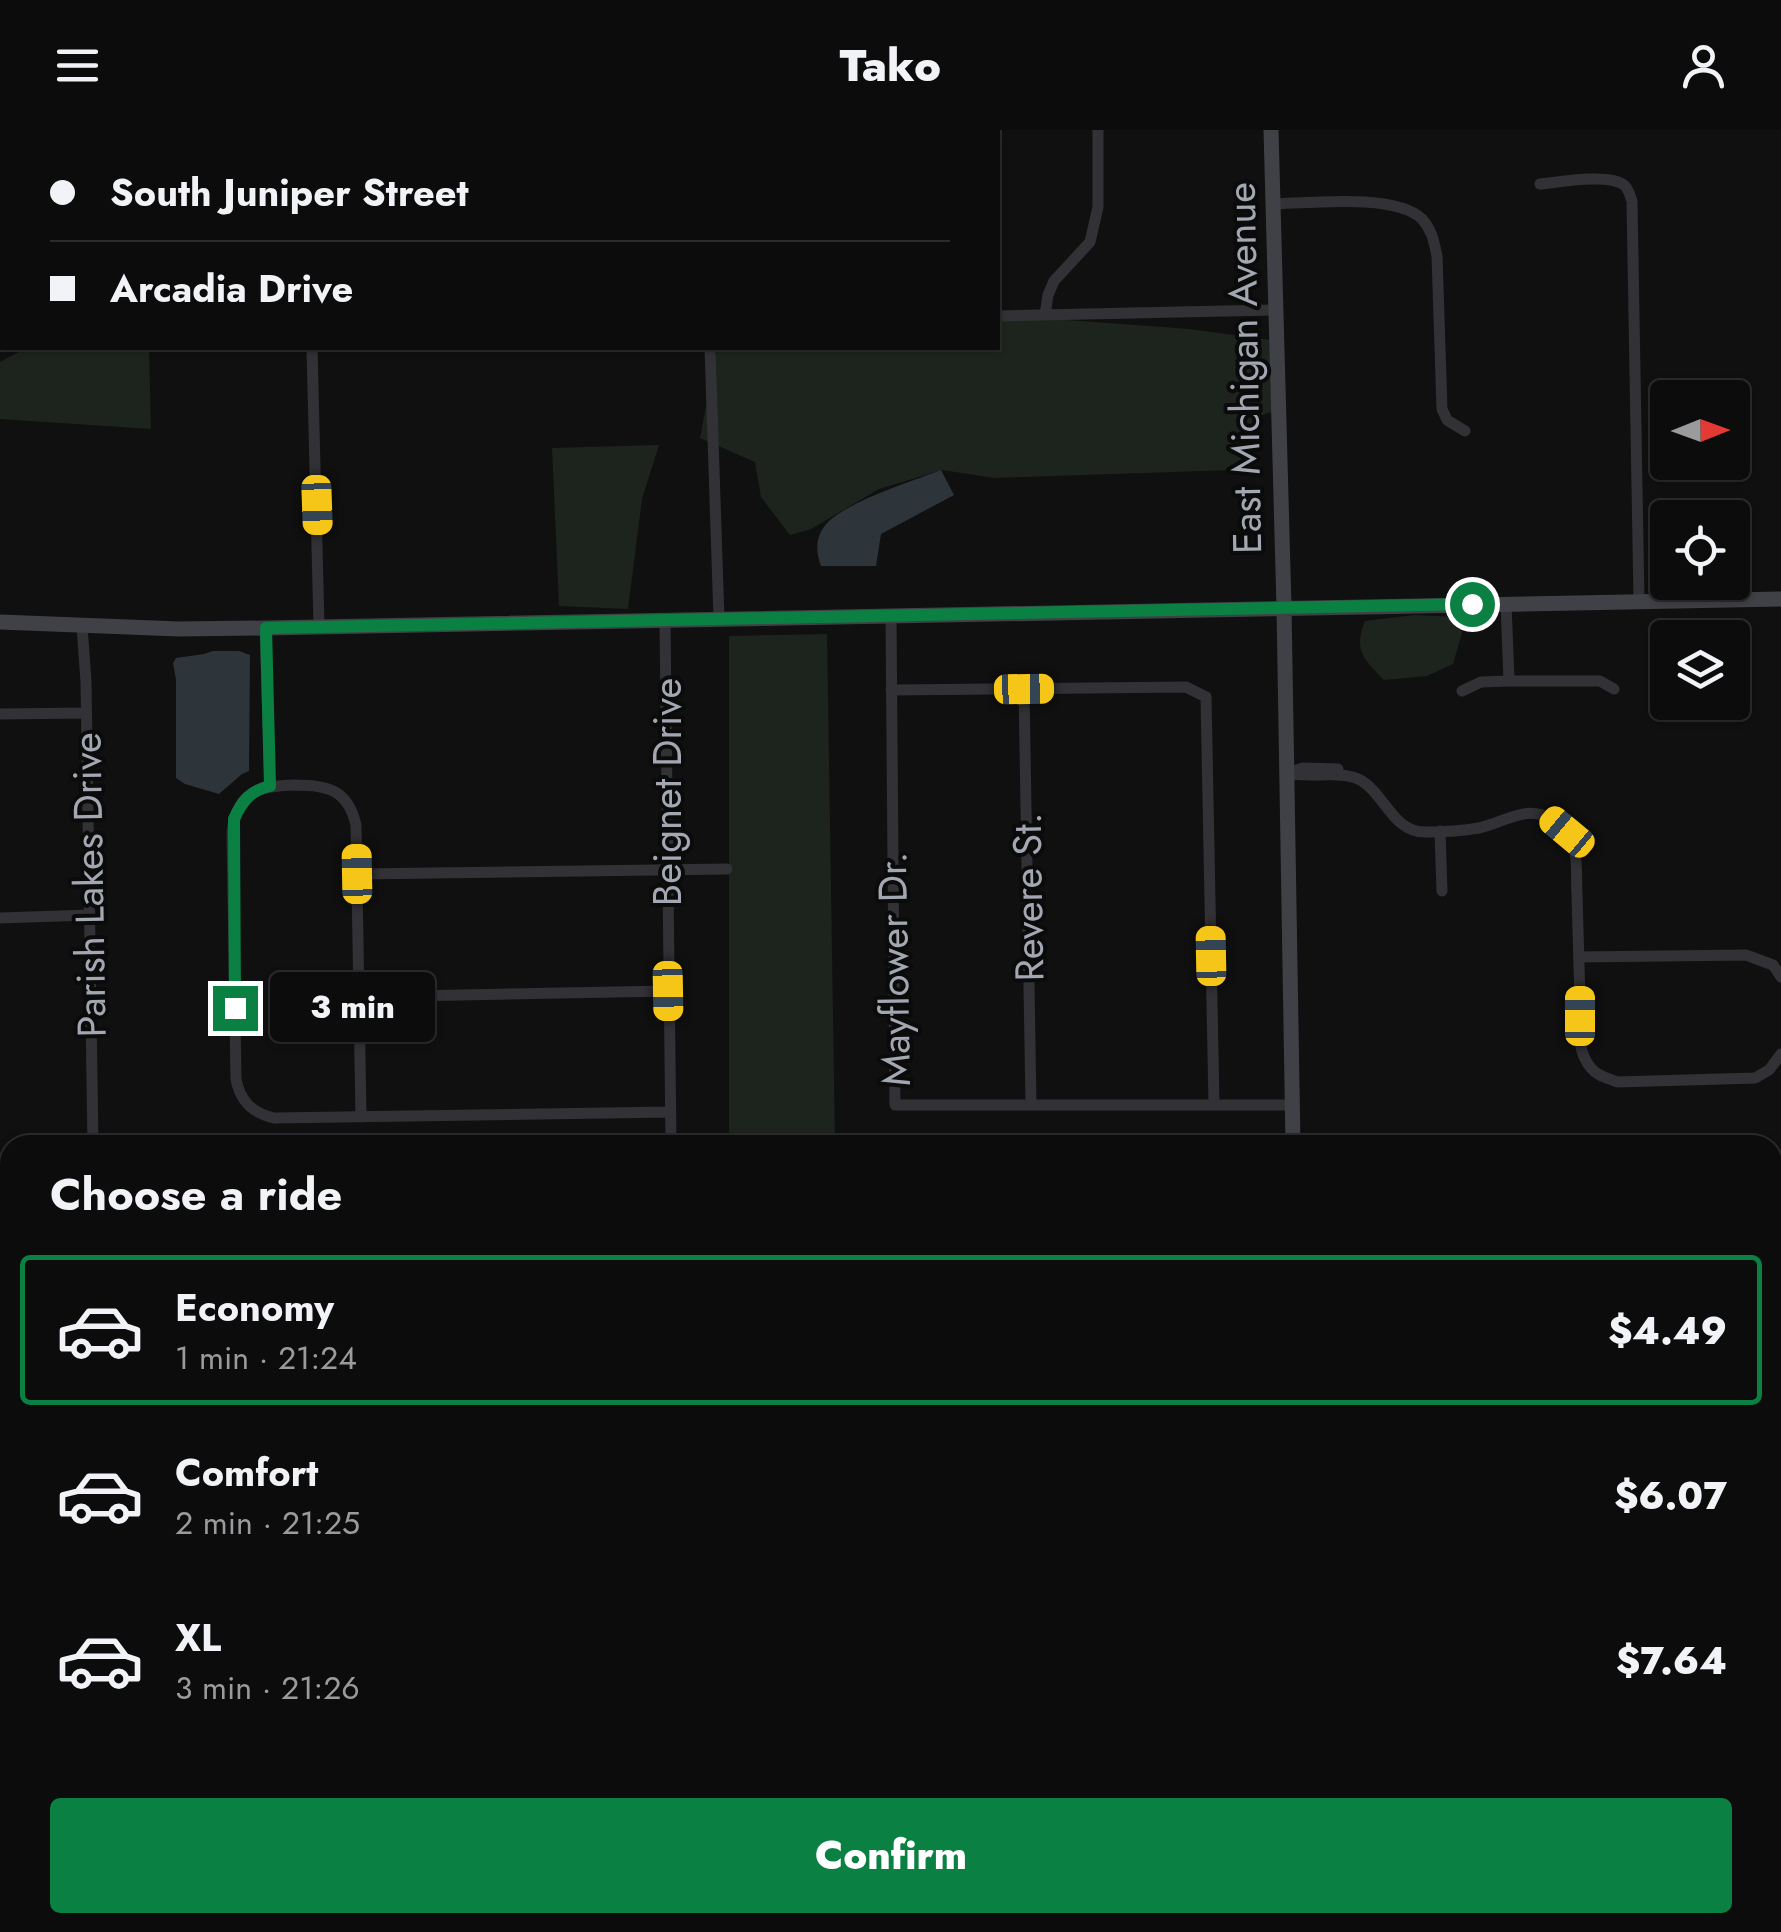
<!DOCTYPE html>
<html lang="en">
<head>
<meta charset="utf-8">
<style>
	body { margin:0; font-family:Jost,sans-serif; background:#151516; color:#f1f3f6; height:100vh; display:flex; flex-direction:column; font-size:38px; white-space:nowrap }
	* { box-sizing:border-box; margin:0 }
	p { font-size:32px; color:#9a9b9d }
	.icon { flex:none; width:55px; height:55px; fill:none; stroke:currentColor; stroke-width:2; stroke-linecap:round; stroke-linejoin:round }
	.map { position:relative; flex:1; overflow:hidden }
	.panel { position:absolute; left:0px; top:1005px; width:1782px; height:798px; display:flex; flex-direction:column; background:#0c0c0d; border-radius:30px 30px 0 0; box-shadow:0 2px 8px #0004,0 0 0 2px #2c2c2e }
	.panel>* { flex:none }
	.top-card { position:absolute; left:0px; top:0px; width:1000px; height:220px; box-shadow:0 2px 8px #0004,0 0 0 2px #2c2c2e; display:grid; align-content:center; height:220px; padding:0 50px; background:#0c0c0d }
	.needle { width:65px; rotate:89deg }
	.controls { position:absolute; left:1650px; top:250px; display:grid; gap:20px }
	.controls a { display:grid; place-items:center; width:100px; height:100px; border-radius:10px; background:#0c0c0d; box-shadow:0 2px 8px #0004,0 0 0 2px #2c2c2e; font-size:50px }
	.end { position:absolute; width:45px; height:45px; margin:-22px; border:12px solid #0b8043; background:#fff; box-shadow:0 0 0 5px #fff }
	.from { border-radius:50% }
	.bubble { position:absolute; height:70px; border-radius:10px; background:#0c0c0d; box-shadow:0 2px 8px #0004,0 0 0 2px #2c2c2e; font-size:32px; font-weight:800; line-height:70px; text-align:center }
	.car { position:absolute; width:30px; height:60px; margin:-30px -15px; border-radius:12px; box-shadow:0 0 8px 2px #0007; background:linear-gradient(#f5c518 24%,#345 0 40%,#f5c518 0 76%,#345 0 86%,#f5c518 0) }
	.top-card b { display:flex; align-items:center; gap:35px; height:95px; font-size:38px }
	.top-card b+b { border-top:2px solid #2c2c2e }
	.top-card i { width:25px; height:25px; background:#f1f3f6 }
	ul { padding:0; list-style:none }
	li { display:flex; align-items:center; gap:30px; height:150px; margin:0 20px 15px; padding:0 30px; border:5px solid transparent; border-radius:10px }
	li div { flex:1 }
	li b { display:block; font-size:38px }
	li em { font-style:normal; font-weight:800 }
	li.current { border-color:#0b8043 }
	li>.icon { width:90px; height:90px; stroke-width:1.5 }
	h2 { padding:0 50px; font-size:45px; line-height:120px }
	.button { display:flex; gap:20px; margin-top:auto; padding:20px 50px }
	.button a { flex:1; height:115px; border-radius:10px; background:#0b8043; color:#fff; font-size:40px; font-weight:800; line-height:115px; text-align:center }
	header { display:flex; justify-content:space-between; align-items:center; height:130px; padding:0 50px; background:#0c0c0d; font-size:45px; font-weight:800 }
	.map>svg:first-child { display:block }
</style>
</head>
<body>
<header><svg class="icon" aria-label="menu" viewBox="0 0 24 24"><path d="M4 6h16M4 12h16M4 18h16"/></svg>Tako<svg class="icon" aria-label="person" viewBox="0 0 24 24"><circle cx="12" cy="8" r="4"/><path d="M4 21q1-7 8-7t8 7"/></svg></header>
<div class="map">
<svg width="1781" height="1802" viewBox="0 0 1781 1802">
	<rect width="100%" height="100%" fill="#101011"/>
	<path fill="#1d241e" d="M998,185l191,14 82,11 3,71 -15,5 -9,33 -19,21 -236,8 -53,-8 -63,19 -68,40 -21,6 -29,-38 -6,-35 -55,-24 17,-90h281z
		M26,218h123l2,81 -151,-10v-57z
		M659,315l-17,54 -14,110 -69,-3 -7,-158z
		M1415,485l41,2 6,16 -9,31 -26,12 -43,4c-20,-21 -31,-29 -19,-59z
		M827,504l8,511h-106v-509z"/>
	<path fill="#2d343a" d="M941,340l13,25 -73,39 -5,32h-55c-5,-13 -6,-27 3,-39 15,-23 89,-46 117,-57z
		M213,521h26l11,4 -1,116 -7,3 -23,20 -34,-10 -9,-6v-98l-3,-17 3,-5 28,-4z"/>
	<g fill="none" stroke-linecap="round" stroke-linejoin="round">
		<path stroke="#323236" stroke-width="11" d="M575,0v2
			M704,0v2
			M422,2l5,-2
			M1540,54c19,-2 69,-11 84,1 5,4 6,11 8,16l7,400
			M1273,74c36,-1 123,-11 149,15 10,11 12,23 15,37l5,153 5,11 18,11
			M1045,185l3,-20 6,-14 36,-39 8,-35v-77
			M998,186l277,-6
			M312,218l7,278
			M710,218l9,271
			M1506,473l3,78
			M891,486l4,489h397
			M665,490l6,525
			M82,496l4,56 7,463
			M265,498l5,158
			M1024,559l7,416
			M891,560l295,-3 20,10 8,408
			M1462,561l19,-9 28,-1h91l14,8
			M0,584l86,-1
			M1287,643c23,6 56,-4 75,8 23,14 31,51 63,51 17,0 37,-1 54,-4 25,-5 46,-24 72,-9 11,6 20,18 23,30 4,13 2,31 3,45 1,36 2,72 3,107 0,22 -5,49 11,67 6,8 17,10 26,14l138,-4 14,-8 12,-16
			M1287,643l16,-5 35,1
			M1440,701l2,60
			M357,744l370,-5
			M0,788l90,-3
			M1579,827l167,-2 27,10 8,12
			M359,867l309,-6
			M361,987l-5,-292c-8,-35 -28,-40 -61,-40 -36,1 -58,6 -63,47l4,247c4,22 16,34 38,39l396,-6
			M0,1348h10
			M0,1530h10
			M0,1546h10
			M813,1792v10
			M1657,1792v10
			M960,1802l247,-7 4,-3"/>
		<path stroke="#404146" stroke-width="15" d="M1271,0l13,477 9,538
			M0,492l179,7 86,-1 1516,-29
			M1772,1590h9
			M0,1641h10
			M1310,1792v10
			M183,1802v-10"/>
	</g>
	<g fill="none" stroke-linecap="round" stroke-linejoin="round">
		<path stroke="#0b8043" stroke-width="12" d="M235,878l-1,-189c8,-18 17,-29 36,-33l-4,-158 1206,-24"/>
	</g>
	<g text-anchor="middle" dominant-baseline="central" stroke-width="8" stroke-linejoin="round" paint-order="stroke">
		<g font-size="40" fill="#a3a7b1" stroke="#0b0b0c">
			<text transform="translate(1244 238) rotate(-91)">East Michigan Avenue</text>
			<text transform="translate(667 662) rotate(-90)">Beignet Drive</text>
			<text transform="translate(89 755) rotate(-91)">Parish Lakes Drive</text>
			<text transform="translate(1028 767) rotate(-91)">Revere St.</text>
			<text transform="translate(894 839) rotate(-91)">Mayflower Dr.</text>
		</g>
	</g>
</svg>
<div class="controls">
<a><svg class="needle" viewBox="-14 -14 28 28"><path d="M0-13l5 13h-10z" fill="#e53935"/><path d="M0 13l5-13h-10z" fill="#9a9b9d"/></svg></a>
<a><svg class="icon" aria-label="locate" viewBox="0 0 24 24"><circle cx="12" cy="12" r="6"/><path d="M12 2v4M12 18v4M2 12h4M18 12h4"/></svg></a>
<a><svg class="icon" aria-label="layers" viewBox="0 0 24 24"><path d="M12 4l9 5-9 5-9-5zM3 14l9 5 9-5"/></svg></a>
</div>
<i class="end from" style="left:1472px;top:474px"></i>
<i class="end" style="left:235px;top:878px"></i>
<div class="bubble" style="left:270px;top:842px;width:165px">3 min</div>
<i class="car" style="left:317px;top:375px;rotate:178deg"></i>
<i class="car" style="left:1024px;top:559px;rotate:89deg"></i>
<i class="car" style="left:1567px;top:702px;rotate:310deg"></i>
<i class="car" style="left:357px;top:744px;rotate:359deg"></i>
<i class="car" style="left:1211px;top:826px;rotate:359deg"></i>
<i class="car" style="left:668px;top:861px;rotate:179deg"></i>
<i class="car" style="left:1580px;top:886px;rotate:0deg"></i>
<div class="top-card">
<b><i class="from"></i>South Juniper Street</b>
<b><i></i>Arcadia Drive</b>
</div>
<section class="panel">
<h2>Choose a ride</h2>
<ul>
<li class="current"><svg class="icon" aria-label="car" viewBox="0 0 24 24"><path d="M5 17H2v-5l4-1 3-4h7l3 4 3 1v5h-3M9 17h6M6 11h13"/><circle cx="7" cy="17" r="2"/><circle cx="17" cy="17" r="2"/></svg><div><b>Economy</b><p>1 min · 21:24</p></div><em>$4.49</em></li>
<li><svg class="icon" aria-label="car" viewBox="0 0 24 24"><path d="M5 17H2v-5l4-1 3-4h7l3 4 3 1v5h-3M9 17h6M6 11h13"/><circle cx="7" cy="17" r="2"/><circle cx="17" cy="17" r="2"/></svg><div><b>Comfort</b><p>2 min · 21:25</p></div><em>$6.07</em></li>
<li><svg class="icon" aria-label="car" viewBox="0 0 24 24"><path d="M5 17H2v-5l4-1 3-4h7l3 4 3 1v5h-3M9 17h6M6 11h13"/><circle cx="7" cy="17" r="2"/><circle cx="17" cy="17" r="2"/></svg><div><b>XL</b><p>3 min · 21:26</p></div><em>$7.64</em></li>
</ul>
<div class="button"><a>Confirm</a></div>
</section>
</div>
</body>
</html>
